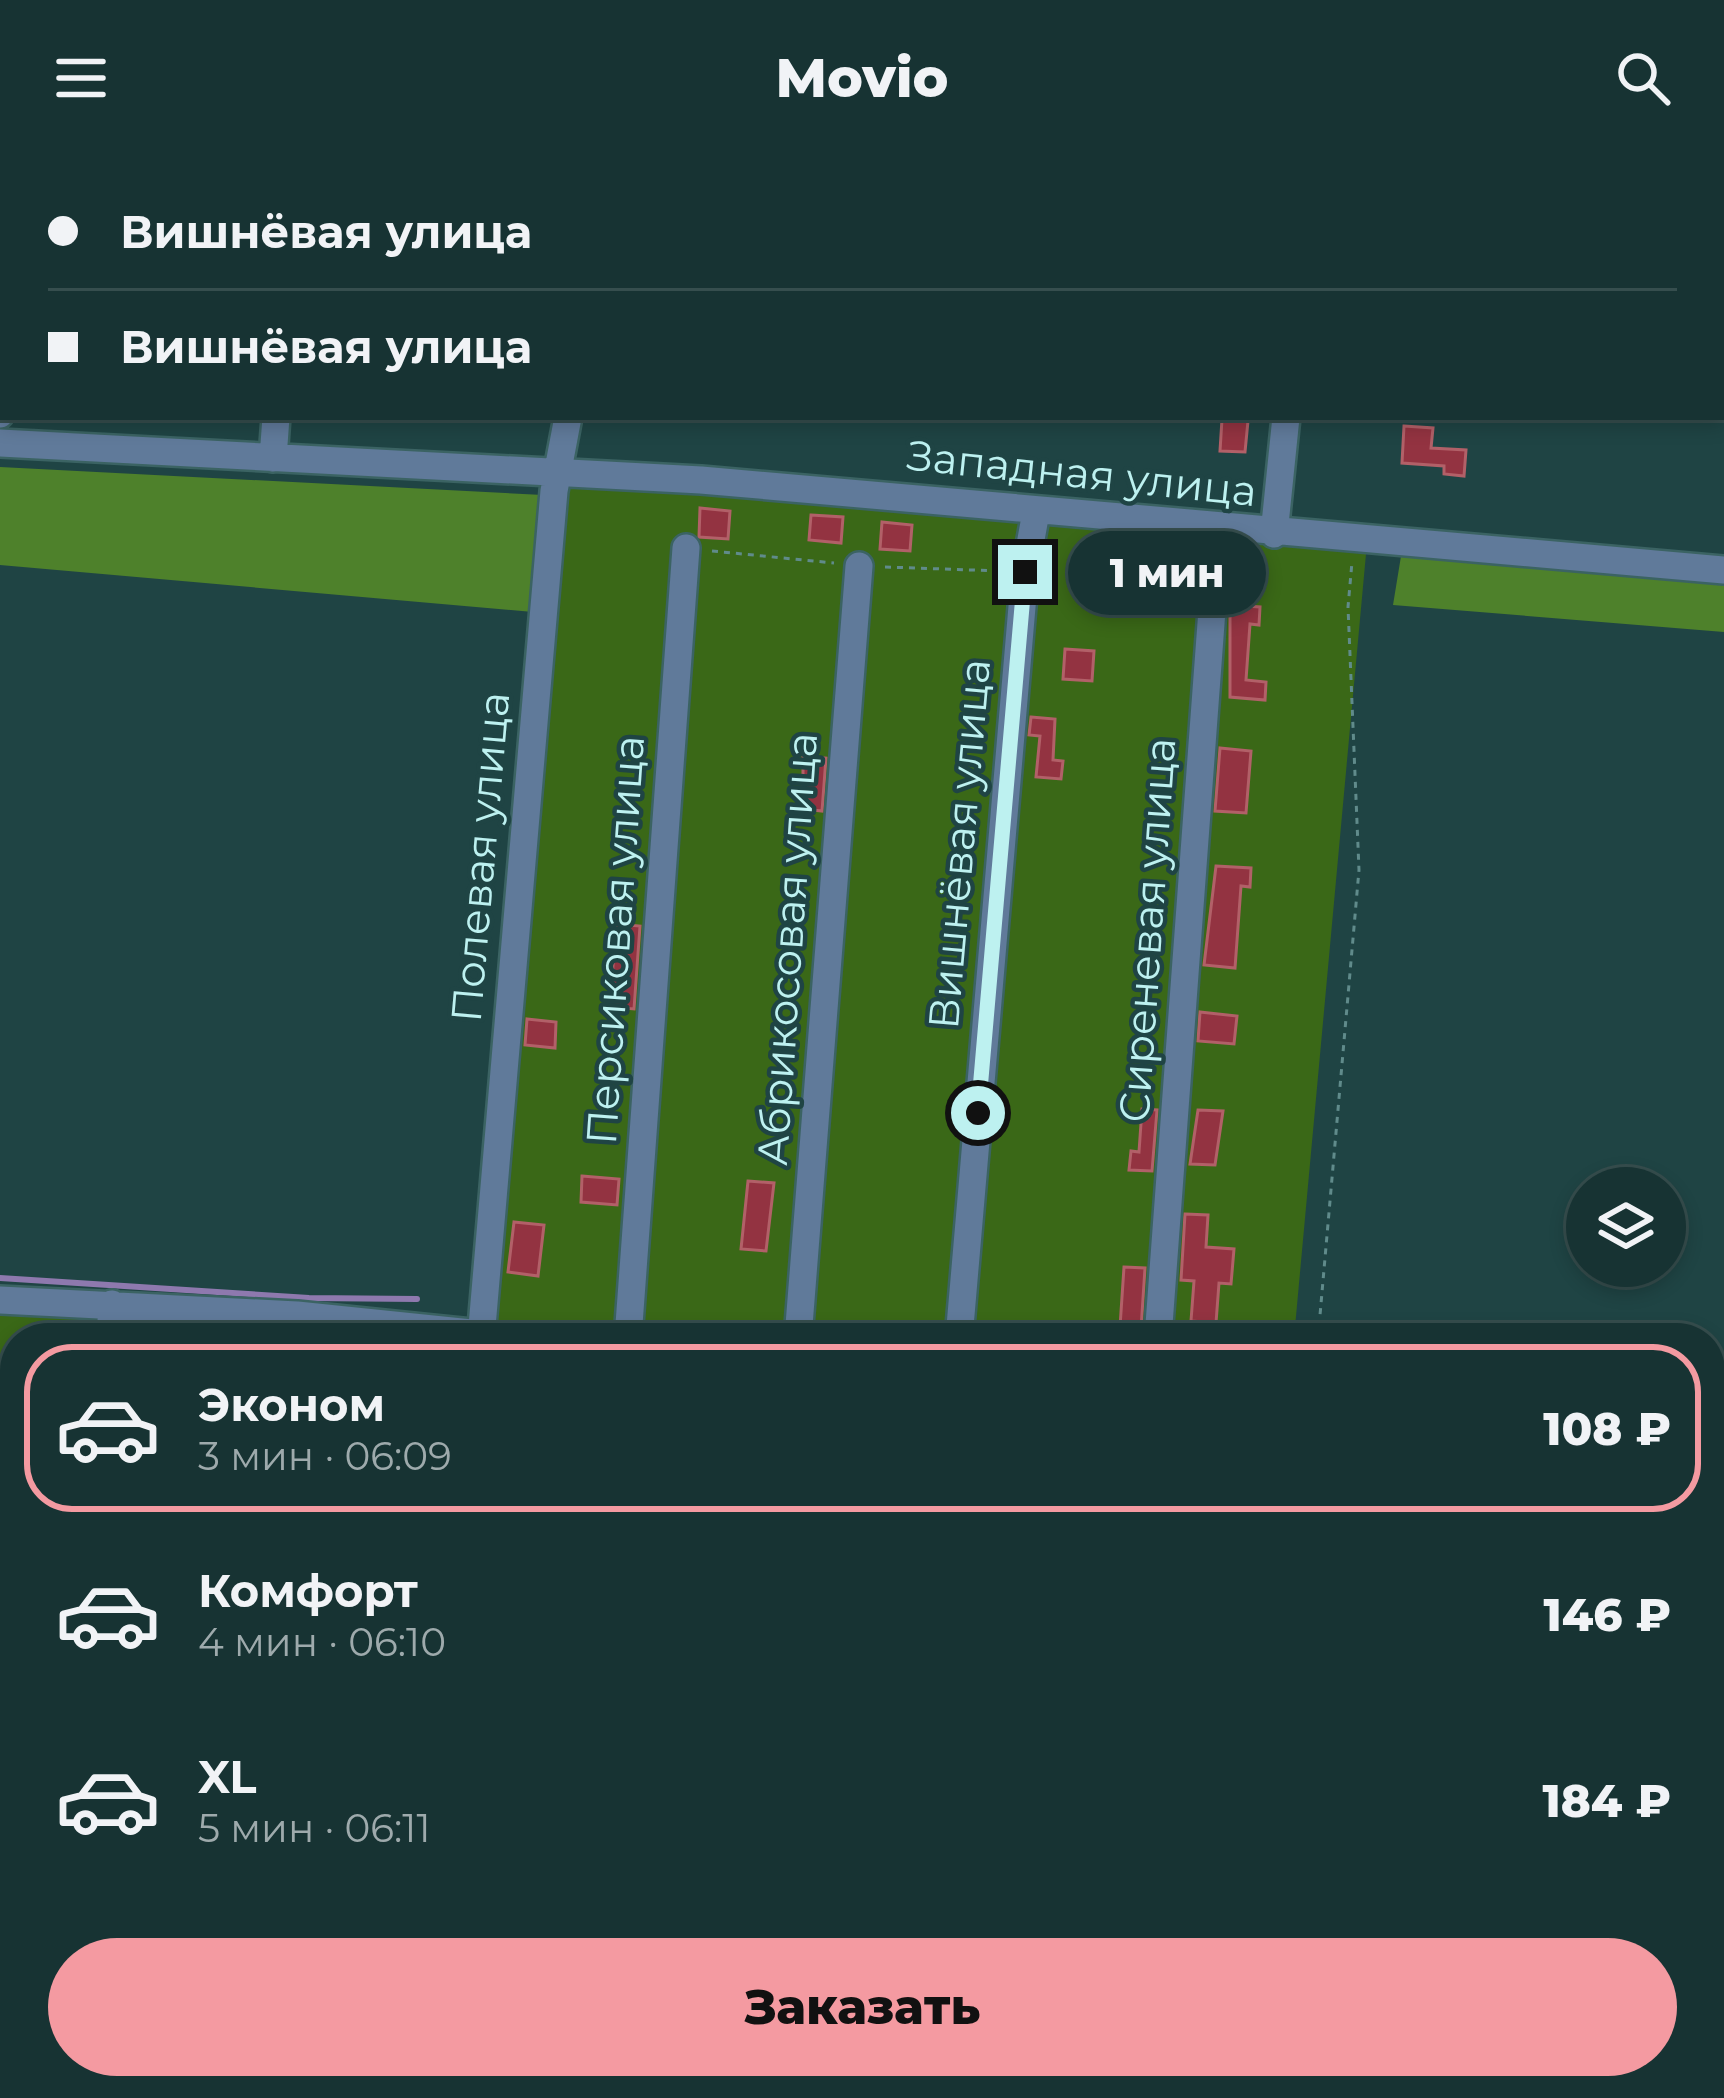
<!DOCTYPE html>
<html lang="ru">
<head>
<meta charset="utf-8">
<style>
	body { margin:0; font-family:Montserrat,sans-serif; background:#203b3b; color:#f1f3f6; height:100vh; display:flex; flex-direction:column; font-size:45px; white-space:nowrap }
	* { box-sizing:border-box; margin:0 }
	p { font-size:39px; color:#9eaaac }
	.icon { flex:none; width:66px; height:66px; fill:none; stroke:currentColor; stroke-width:2; stroke-linecap:round; stroke-linejoin:round }
	.map { position:relative; flex:1; overflow:hidden }
	.side { position:absolute; left:0px; top:1167px; width:1725px; height:777px; display:flex; flex-direction:column; background:#173333; border-radius:48px 48px 0 0; box-shadow:0 6px 18px #0003,0 0 0 3px #364e4e }
	.side>* { flex:none }
	.hud { position:absolute; left:0px; top:0px; width:1725px; height:264px; box-shadow:0 6px 18px #0003,0 0 0 3px #364e4e; display:grid; align-content:center; height:264px; padding:0 48px; background:#173333 }
	.fabs { position:absolute; left:1566px; top:1011px; display:grid; gap:24px }
	.fabs a { display:grid; place-items:center; width:120px; height:120px; border-radius:50%; background:#173333; box-shadow:0 6px 18px #0003,0 0 0 3px #364e4e; font-size:60px }
	.end { position:absolute; width:54px; height:54px; margin:-27px; border:15px solid #bdf1f0; background:#111; box-shadow:0 0 0 6px #111 }
	.from { border-radius:50% }
	.bubble { position:absolute; height:84px; border-radius:42px; background:#173333; box-shadow:0 6px 18px #0003,0 0 0 3px #364e4e; font-size:39px; font-weight:800; line-height:84px; text-align:center }
	.hud b { display:flex; align-items:center; gap:42px; height:114px; font-size:45px }
	.hud b+b { border-top:3px solid #364e4e }
	.hud i { width:30px; height:30px; background:#f1f3f6 }
	ul { padding:21px 0 0; list-style:none }
	li { display:flex; align-items:center; gap:36px; height:168px; margin:0 24px 18px; padding:0 24px; border:6px solid transparent; border-radius:48px }
	li div { flex:1 }
	li b { display:block; font-size:45px }
	li em { font-style:normal; font-weight:800 }
	li.active { border-color:#f49aa1 }
	li>.icon { width:108px; height:108px; stroke-width:1.5 }
	.action { display:flex; gap:24px; margin-top:auto; padding:24px 48px }
	.action a { flex:1; height:138px; border-radius:72px; background:#f49aa1; color:#111; font-size:48px; font-weight:800; line-height:138px; text-align:center }
	header { display:flex; justify-content:space-between; align-items:center; height:156px; padding:0 48px; background:#173333; font-size:54px; font-weight:800 }
	.map>svg:first-child { display:block }
</style>
</head>
<body>
<header><svg class="icon" aria-label="menu" viewBox="0 0 24 24"><path d="M4 6h16M4 12h16M4 18h16"/></svg>Movio<svg class="icon" aria-label="search" viewBox="0 0 24 24"><circle cx="10" cy="10" r="6"/><path d="M15 15l6 6"/></svg></header>
<div class="map">
<svg width="1724" height="1942" viewBox="0 0 1724 1942">
	<rect width="100%" height="100%" fill="#1f4444"/>
	<path fill="#3a6817" d="M555,321l201,10 610,67 -72,784h-809l1,-22 -17,-2z
		M0,1144l481,38h-466v747h404l-1,13h-418z
		M431,1929h793l-1,13h-793z"/>
	<path fill="#4e812b" d="M0,311l543,28 -10,117 -533,-47z
		M1402,394l322,26v56l-331,-27z"/>
	<g fill="none" stroke-linecap="round" stroke-linejoin="round">
		<path stroke="#8e79ae" stroke-width="6" d="M0,1122l309,20 108,1"/>
	</g>
	<path fill="#933341" stroke="#b26068" stroke-width="3" d="M1222,263l26,2 -3,31 -25,-1z
		M1404,270l29,2 -2,20 35,2 -2,26 -20,-2v-8l-42,-3z
		M700,352l30,3 -2,28 -29,-2z
		M811,359l32,2 -2,26 -32,-3z
		M882,366l30,3 -2,26 -30,-2z
		M1230,449l30,2 -1,18 -9,-1 -4,56 20,2 -1,18 -35,-3z
		M1065,493l29,2 -2,30 -29,-2z
		M1031,561l24,2 -2,41 10,1 -2,18 -25,-2 4,-41 -11,-1z
		M1220,592l31,3 -5,62 -31,-2z
		M803,600l23,2 -4,53 -19,-2z
		M1216,710l35,2 -1,19 -9,-1 -6,82 -31,-3z
		M616,768l24,2 -6,83 -24,-2z
		M1200,856l37,4 -3,28 -36,-3z
		M527,863l29,3 -1,26 -30,-3z
		M1142,953l15,1 -5,61 -23,-1 2,-19 8,1z
		M1198,954l25,1 -8,54 -25,-1z
		M582,1020l37,3 -2,26 -36,-3z
		M748,1025l26,2 -8,68 -25,-2z
		M1185,1058l23,1 -2,32 28,2 -3,35 -12,-1 -3,40 -25,-2 3,-40 -13,-1z
		M514,1066l30,3 -6,51 -30,-4z
		M1124,1111l21,1 -4,61 -21,-2z"/>
	<g fill="none" stroke-linecap="round" stroke-linejoin="round">
		<defs>
			<path id="minor" d="M599,0v3
				M20,3v-3
				M295,3l1,-3
				M1311,3v-3
				M1722,88h2
				M0,258l3,-39
				M0,287l701,37 1023,90
				M273,302l3,-41
				M1274,378l12,-117
				M0,1144l297,15 184,19
				M110,1182l2,-34
				M481,1182l73,-847 14,-74
				M628,1182l58,-790
				M798,1182l61,-772
				M959,1182l66,-766 11,-60
				M1158,1182l60,-809
				M0,1890l15,1
				M52,1942l1,-13
				M236,1942l1,-13
				M418,1942l1,-13
				M581,1942l1,-13
				M733,1942l1,-13
				M884,1942l1,-13
				M1034,1942l1,-13
				M1181,1942v-13"/>
		</defs>
		<use href="#minor" stroke="#3b6363" stroke-width="32"/>
		<path stroke="#608b8b" stroke-width="3" stroke-dasharray="6 6" stroke-linecap="butt" d="M712,395l122,12
			M885,411l116,4
			M1318,1182l41,-468 -11,-263 4,-45"/>
		<use href="#minor" stroke="#607a9a" stroke-width="27"/>
	</g>
	<g fill="none" stroke-linecap="round" stroke-linejoin="round">
		<path stroke="#bdf1f0" stroke-width="15" d="M978,957l47,-541"/>
	</g>
	<g text-anchor="middle" dominant-baseline="central" stroke-width="9" stroke-linejoin="round" paint-order="stroke">
		<g font-size="42" fill="#bdf1f0" stroke="#1f4444">
			<text transform="translate(1082 317) rotate(6)">Западная улица</text>
			<text transform="translate(959 688) rotate(-85)">Вишнёвая улица</text>
			<text transform="translate(480 701) rotate(-85)">Полевая улица</text>
			<text transform="translate(1147 774) rotate(-86)">Сиреневая улица</text>
			<text transform="translate(615 784) rotate(-86)">Персиковая улица</text>
			<text transform="translate(787 793) rotate(-86)">Абрикосовая улица</text>
		</g>
	</g>
</svg>
<div class="fabs">
<a><svg class="icon" aria-label="layers" viewBox="0 0 24 24"><path d="M12 4l9 5-9 5-9-5zM3 14l9 5 9-5"/></svg></a>
</div>
<i class="end from" style="left:978px;top:957px"></i>
<i class="end" style="left:1025px;top:416px"></i>
<div class="bubble" style="left:1068px;top:375px;width:198px">1 мин</div>
<div class="hud">
<b><i class="from"></i>Вишнёвая улица</b>
<b><i></i>Вишнёвая улица</b>
</div>
<section class="side">
<ul>
<li class="active"><svg class="icon" aria-label="car" viewBox="0 0 24 24"><path d="M5 17H2v-5l4-1 3-4h7l3 4 3 1v5h-3M9 17h6M6 11h13"/><circle cx="7" cy="17" r="2"/><circle cx="17" cy="17" r="2"/></svg><div><b>Эконом</b><p>3 мин · 06:09</p></div><em>108 ₽</em></li>
<li><svg class="icon" aria-label="car" viewBox="0 0 24 24"><path d="M5 17H2v-5l4-1 3-4h7l3 4 3 1v5h-3M9 17h6M6 11h13"/><circle cx="7" cy="17" r="2"/><circle cx="17" cy="17" r="2"/></svg><div><b>Комфорт</b><p>4 мин · 06:10</p></div><em>146 ₽</em></li>
<li><svg class="icon" aria-label="car" viewBox="0 0 24 24"><path d="M5 17H2v-5l4-1 3-4h7l3 4 3 1v5h-3M9 17h6M6 11h13"/><circle cx="7" cy="17" r="2"/><circle cx="17" cy="17" r="2"/></svg><div><b>XL</b><p>5 мин · 06:11</p></div><em>184 ₽</em></li>
</ul>
<div class="action"><a>Заказать</a></div>
</section>
</div>
</body>
</html>
